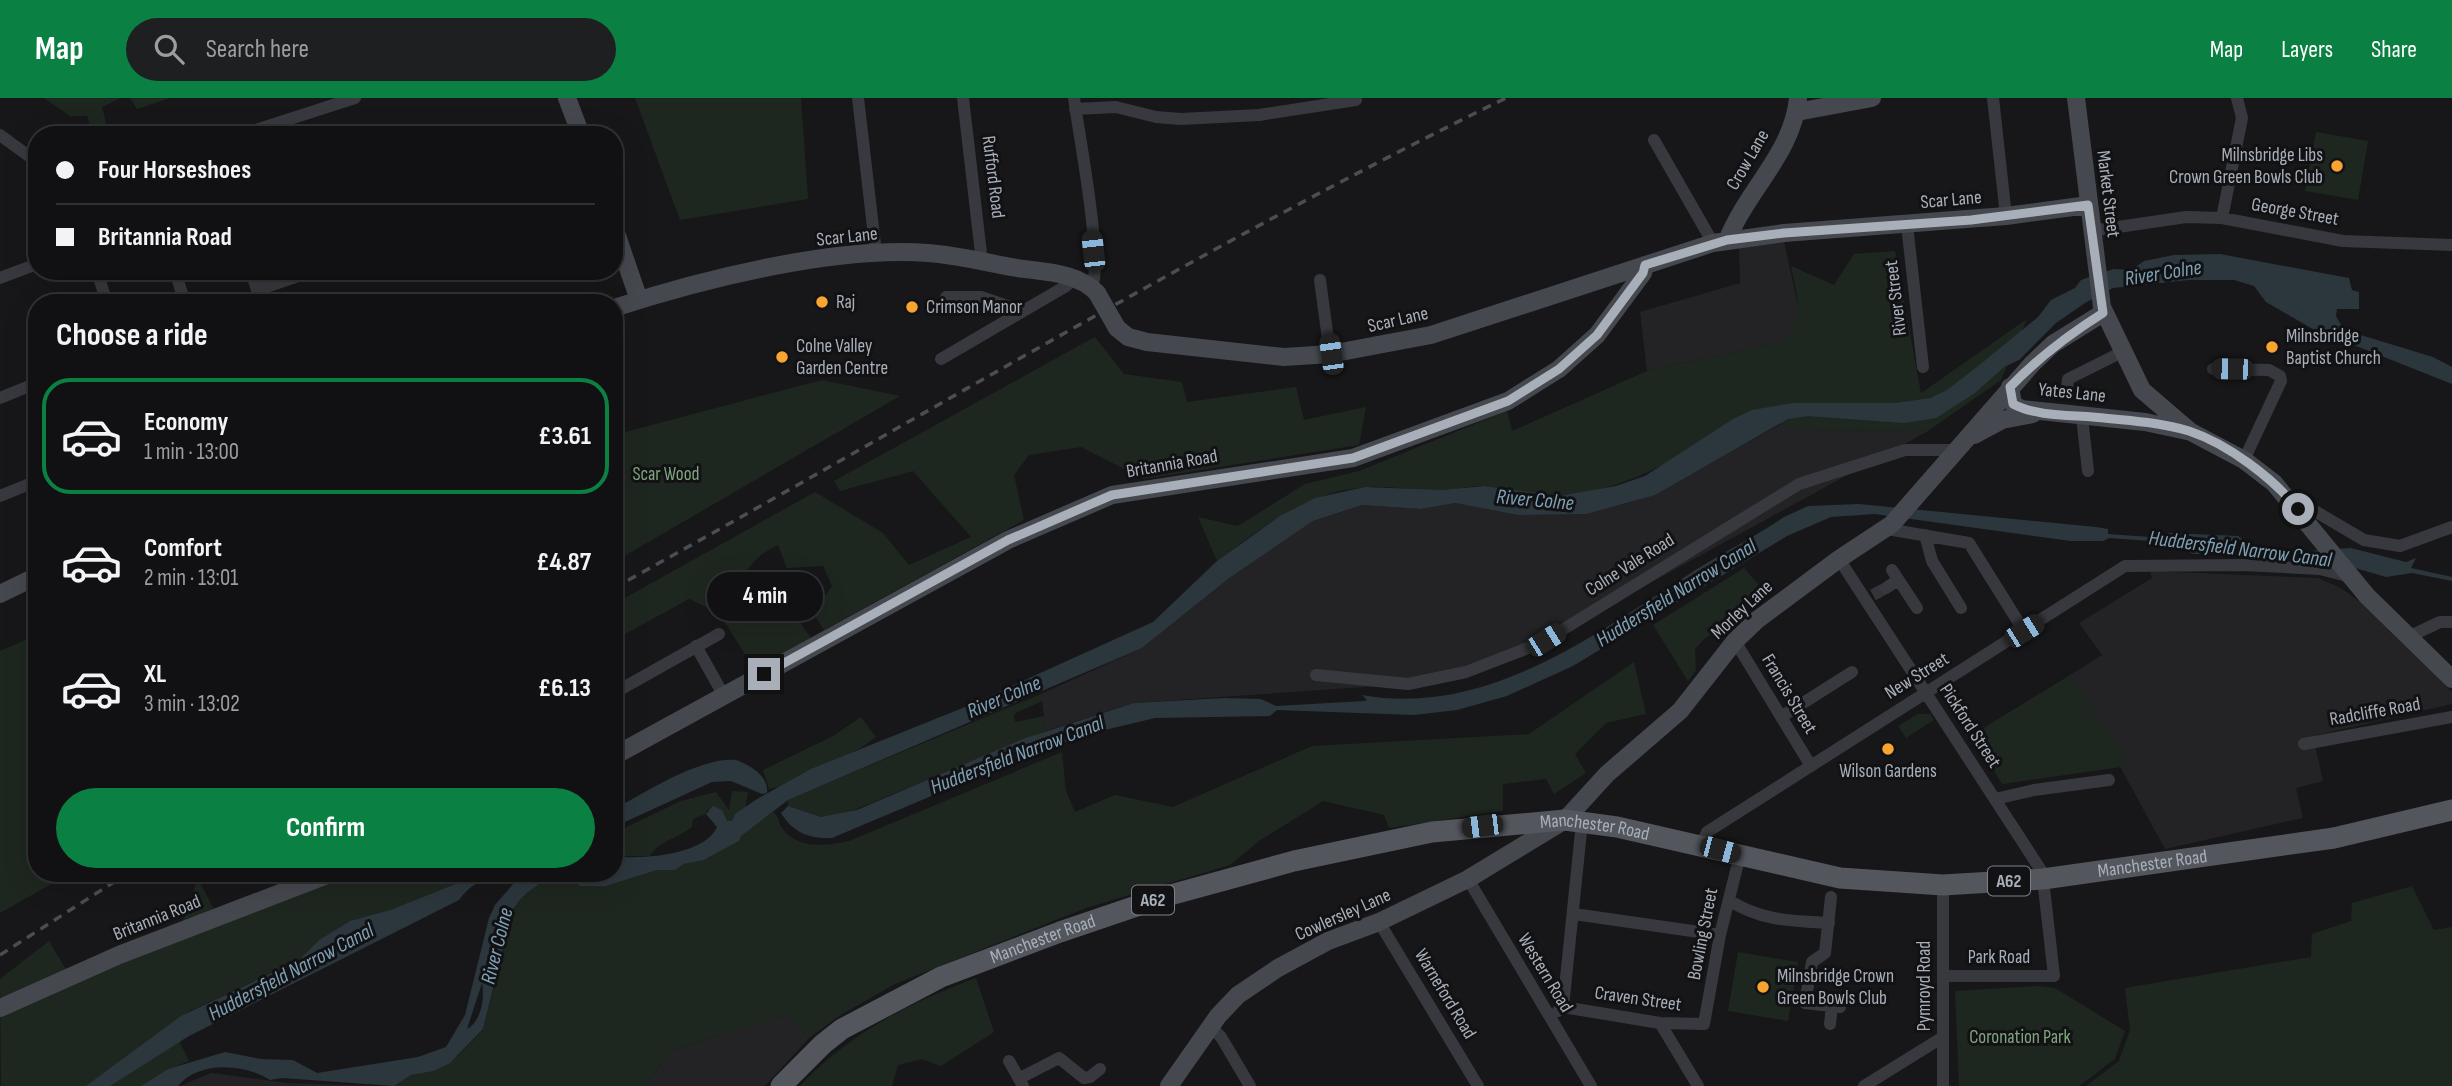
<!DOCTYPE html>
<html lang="en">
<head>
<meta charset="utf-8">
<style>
	body { margin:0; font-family:"Sofia Sans Condensed",sans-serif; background:#1e1f21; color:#f1f3f6; height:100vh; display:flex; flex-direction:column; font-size:26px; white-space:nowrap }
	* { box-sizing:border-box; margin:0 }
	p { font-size:23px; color:#9c9da0 }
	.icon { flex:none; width:38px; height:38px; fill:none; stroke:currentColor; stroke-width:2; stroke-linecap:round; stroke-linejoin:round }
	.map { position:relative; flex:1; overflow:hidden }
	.details { position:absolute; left:28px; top:196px; width:595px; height:588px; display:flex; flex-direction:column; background:#111113; border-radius:28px; box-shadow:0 7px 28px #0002,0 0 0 2px #303133 }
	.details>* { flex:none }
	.top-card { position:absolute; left:28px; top:28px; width:595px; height:154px; border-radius:28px; box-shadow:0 7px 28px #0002,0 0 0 2px #303133; display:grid; align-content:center; height:154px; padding:0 28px; background:#111113 }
	.end { position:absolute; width:32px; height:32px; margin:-16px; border:9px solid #a8afb9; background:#111; box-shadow:0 0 0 4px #111 }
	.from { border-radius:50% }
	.bubble { position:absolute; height:49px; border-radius:24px; background:#111113; box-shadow:0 7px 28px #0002,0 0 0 2px #303133; font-size:23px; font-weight:700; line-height:49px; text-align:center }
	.car { position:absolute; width:21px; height:42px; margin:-21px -10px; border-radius:9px; box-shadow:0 0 5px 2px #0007; background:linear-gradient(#222 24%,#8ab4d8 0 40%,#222 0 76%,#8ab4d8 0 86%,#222 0) }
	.top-card b { display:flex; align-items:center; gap:24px; height:66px; font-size:26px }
	.top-card b+b { border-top:2px solid #303133 }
	.top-card i { width:18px; height:18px; background:#f1f3f6 }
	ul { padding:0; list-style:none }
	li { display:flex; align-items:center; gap:21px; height:116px; margin:0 14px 10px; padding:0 14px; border:4px solid transparent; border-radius:28px }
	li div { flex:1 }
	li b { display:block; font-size:26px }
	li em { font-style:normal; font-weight:700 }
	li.current { border-color:#0b8043 }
	li>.icon { width:63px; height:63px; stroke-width:1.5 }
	h2 { padding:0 28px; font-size:32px; line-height:84px }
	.action { display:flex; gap:14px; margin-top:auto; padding:14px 28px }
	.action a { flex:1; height:80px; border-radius:42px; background:#0b8043; color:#fff; font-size:28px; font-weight:700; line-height:80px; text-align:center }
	header { display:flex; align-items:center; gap:42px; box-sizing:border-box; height:98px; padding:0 35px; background:#0b8043; color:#fff }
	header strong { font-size:33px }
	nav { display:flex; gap:38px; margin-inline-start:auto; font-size:24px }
	.search { width:490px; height:63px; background:#1e1f21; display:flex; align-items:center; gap:18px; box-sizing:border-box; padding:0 24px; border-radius:38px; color:#9c9da0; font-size:26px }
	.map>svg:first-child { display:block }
</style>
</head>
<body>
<header>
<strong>Map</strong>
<div class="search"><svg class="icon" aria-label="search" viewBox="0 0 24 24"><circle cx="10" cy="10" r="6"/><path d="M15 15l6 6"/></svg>Search here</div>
<nav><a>Map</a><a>Layers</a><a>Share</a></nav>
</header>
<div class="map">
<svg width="2452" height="988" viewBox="0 0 2452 988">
	<rect width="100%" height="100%" fill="#171719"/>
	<path fill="#232326" d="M1784,143l15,69 -4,17 -15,15 -133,29 -7,-59 100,-29 -1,-39z
		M1784,324l13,8 131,1 -382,209 -138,44 -274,19 -88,28 -5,-37 101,-46 86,-69 85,-58 49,-16 59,4 34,-6 63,12 69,-1 51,-14 40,-19z
		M2150,473l168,7 23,10 19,14 92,90v12l-139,32 10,45 -27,7 7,30 -138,31 -95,-174 32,-20 -23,-32 73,-45z
		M785,917l24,23 -44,48h-120l26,-35z
		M211,975l77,10 92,3h-200z"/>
	<path fill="#1e271f" d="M44,0h77l-19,9 7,28h-16l-6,-19h-17z
		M130,0h40l-33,11z
		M635,0h166l7,101 -128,21z
		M2316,34l52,9 -10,59 -53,-9z
		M1895,153l26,142 106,-74 -26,61 -73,51 -131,-1 -45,-20c-58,36 -102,71 -171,83 -33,6 -63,-3 -96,-7 -14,-1 -28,4 -42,4 -25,1 -50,-4 -75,-3 -59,3 -105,40 -151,74l-19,-44 40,9 67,-42 54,-13 148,-60 5,20 135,-60 133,-29c27,-26 17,-43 11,-76l43,19 20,-31z
		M1095,239l29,37 58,8 5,20 109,-15 8,33 62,-13 -7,38 -215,34 -63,-32 -52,8 -15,20 10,45 -200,110 -11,-17 19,-27 -9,-20 -36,2 -9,-23c-28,13 -35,30 -45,58l62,13 16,22 -56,32 -36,-57 -30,-14 -75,41v-36l201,-112 68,41 26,32 62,-28 -58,-66 -73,20 -6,-10z
		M822,282l78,16 -286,166v-127z
		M1744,470l14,16c-8,35 -44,41 -63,65l1,21 -8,11 -35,-56z
		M37,537v238h34l-71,40v-262z
		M1634,564l12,52 -40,9 -31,31 11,19 -32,21 -8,-15 -43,5v27l-114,17 -5,-13 -61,-14 -64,40 -29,24 -144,43 -191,76 -56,32 -30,22 -24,-23 -114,36 -26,35h-251l17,-11 23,-4 25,-16 24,-25 30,-118c9,-19 26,-29 45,-37l23,11h25l51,-16h18l9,-6 20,-4 35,-19 1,-5 33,-24c6,5 5,8 8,14 15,24 44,20 68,15l213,-89 4,39 9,21 40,-17 58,12 139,-61 217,-12z
		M2070,577l58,85 -7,7 -119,17 -30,-49z
		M1041,596l1,7 -28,13 1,8 29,-6 2,15 -204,84 -21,2 -33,-11v-6l11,-5z
		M1918,616h12l4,6 -28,18 -8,-12z
		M861,619l15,20 -17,12 -80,38 -10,2 -6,-19 70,-34z
		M732,693l16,1 -3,17 -10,5 -3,7h-6l-19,-11 -1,4 -13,5 -1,8c-12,10 -35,15 -42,29h-36v-23l67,-32 35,-9 13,18z
		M352,775h131l-93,37 -40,11 -31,19 -20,20 -109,51 -19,13 18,37 -21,8 -27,17h-140l-1,-107 49,-38 23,39 105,-42 21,-60 22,44z
		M2412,788l22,44 18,-3v159h-366l33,-25 11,-31 -5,-42 186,-31 1,-23 39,-13 1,-18z
		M1738,854l60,10 -10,59 -60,-10z
		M976,880l18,54 -53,34 -19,-7 -24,6 -6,21h-92c48,-52 111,-84 176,-108z
		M2038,888l17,2 70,43 -10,28 -36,27h-120l-4,-95z"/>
	<path fill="#2c373d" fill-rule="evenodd" d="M2220,156l129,24 3,12 7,2v17h-22l-1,7 8,14 89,27 19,10v17l-141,-56 -45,-26 -12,-16 -20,-6h-45l-76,8 -28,15 -29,20 -37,37 -15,7 -29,26 -39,25 -32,5 -96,-7 -20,3 -133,76 -68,19 -69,1 -63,-12 -34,6 -59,-4 -49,16 -85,58 -86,69 -354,152 -47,36 -2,5 -35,19 -20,4 -9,6h-18l-51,16h-25l-23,-11c-19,8 -36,18 -46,37l-29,117 -33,34 -16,8 -23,4 -17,11 -112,-8 -12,2c-26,-17 -72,-19 -92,6h-37l27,-17 57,-17 36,7 32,1 24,13 101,-16 28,-10 19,-32 24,-97 6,-13 19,-22 14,-10h86v-17c27,4 91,-1 103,-29l-11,-13 7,-8 9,4 5,11h5l3,-7 22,-15 54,-30 154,-62 188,-85 64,-61 63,-45 35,-18 50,-11 77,3 42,-4 75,10 57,-10 29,-10 88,-57 19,-9 41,-7h103l35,-5 16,-8 30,-23 61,-50 13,-17 24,-12 6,-8 32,-11 18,1 13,-9 30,-6zM482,885c3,15 -1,39 -15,46z
		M1859,406l237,23 12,2v5l55,4 6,-5 69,3 15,11 56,4 42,-3 55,14 10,-4 -5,10 41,9v4l-40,-8 -26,4 -65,-19 -69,-7 -5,3h-54l-28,-12 -56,-4 -6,3h-32l-196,-27 -44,3 -44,19 -214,130 -66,30 -50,14 -43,5 -137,-5 -7,6 -115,2 -67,16 -62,22 -194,82c-24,1 -39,-6 -51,-25l7,-7 33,11 36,-7 166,-71 111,-36 90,-5 37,1 15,7 88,-5 3,-1 -5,-5c125,23 237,-63 335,-126 29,-18 59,-33 87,-52l24,-11z
		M736,662c14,5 33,16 31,33l-5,1 -31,-13 -19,1 -98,45v-18c33,-17 85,-52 122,-49z
		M483,775h32c-25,12 -35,-1 -56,27l-270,136 -79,50h-24l95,-70 118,-56 20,-20 31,-19 40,-11z"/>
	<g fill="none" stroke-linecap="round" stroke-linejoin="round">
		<path stroke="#343539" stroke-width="12" stroke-dasharray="12 6" stroke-linecap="butt" d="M1873,497l13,-7"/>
		<path stroke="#38393e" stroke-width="12" d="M858,0l18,155
			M963,0l19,164
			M1074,0c5,38 29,160 18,190
			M1993,0l13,118
			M1075,11l41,-2 40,10 25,2 78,-4 97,-15
			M0,37l37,27
			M240,37l115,-37
			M1654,42l59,103
			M2222,120l20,-100 -5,-20
			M1907,127l16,142
			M2091,133l95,-14 36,1 121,23 109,4
			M97,173l10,32
			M175,173l10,32
			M251,173l10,32
			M0,180l37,-14
			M1320,182l10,74
			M257,192l56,-19
			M946,199h35l41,14
			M941,261l125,-73 8,-8
			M2213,271l56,1 11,6 1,5 -37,79
			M2067,290l1,-9 54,-27
			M0,300l37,-15
			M2082,319l6,54
			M0,398l37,-15
			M2299,411l9,-2 56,33 36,6 52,-19
			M1887,431l82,14 55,88
			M1925,437l7,26 29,47
			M1839,461l207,319
			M1892,472l25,38
			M1886,490l12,-8
			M2408,539l32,-15h12
			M1735,543l76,125
			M696,548l28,50
			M1316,577l92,9 58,-12 75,-29 258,-159 106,-34h51
			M614,595l105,-59
			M1781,619l71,-45
			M2304,646l148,-27
			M1995,701l39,-9 75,-10
			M1701,747l6,-13 418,-266 119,-1 76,4 31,8
			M1468,781l123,207
			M1943,787v201
			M1831,799l-6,56 -13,9 -7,41 35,4
			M1729,802c31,21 64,21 100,23
			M1574,816l146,21
			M1379,824l99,164
			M1943,878h111l-11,-97
			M1563,909l97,16 44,1 16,-89 20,-80
			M1558,913l5,-4 19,-185
			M1660,925l38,63
			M1830,926l2,-18
			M1211,929l10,10 29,49
			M1009,963l14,25
			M1020,980l39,-20 25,20 6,-1 10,-8
			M1864,988l79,-49"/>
		<path stroke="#45484e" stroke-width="18" d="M567,0l14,37
			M2076,0l26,209 40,83 49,42 53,28 30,23 93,113 85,83
			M1797,14l75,-14
			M614,129l25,73
			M1727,143c19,-50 66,-88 71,-143
			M614,210c89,-29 221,-62 314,-55 29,2 60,10 89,15 26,4 61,4 80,25
			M1117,230l11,9 19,5 137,15 46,-3 101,-19 282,-92 71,-10 222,-17 82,-11
			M2010,289l3,17 8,5 124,13 42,9
			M1974,337l28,-15 31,-6
			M0,496l37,-18
			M614,658l394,-216 104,-45 241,-37 155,-57 51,-32 38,-34 46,-62 2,-8
			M0,910l119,-53 213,-82
			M1169,988l49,-70 20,-21 40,-27 50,-27 51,-19 89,-43 97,-59 42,-46 73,-63 55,-70 22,-21 82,-61 53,-35 140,-160 21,-20 50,-31"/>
		<path stroke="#53565d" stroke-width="21" id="s1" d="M781,988l42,-42 19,-15 99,-52 119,-45 103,-35 131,-36 138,-29 133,-12 52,7 223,51 103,7 100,-6 291,-41 118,-28"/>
		<path stroke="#4a4d53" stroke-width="3.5" stroke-dasharray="9 7" stroke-linecap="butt" d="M614,490c297,-164 587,-341 892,-490
			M0,857l128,-82"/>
		<path stroke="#45484e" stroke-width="18" d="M1097,195l20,35"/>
	</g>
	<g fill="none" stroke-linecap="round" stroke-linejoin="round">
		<path stroke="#a8afb9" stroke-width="9" d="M764,576l244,-134 104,-45 241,-37 155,-57 51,-32 38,-34 46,-62 2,-8 82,-25 57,-7 187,-13 117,-15 15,108c-35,22 -64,44 -93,74l3,17c22,12 55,11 80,13 32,3 65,5 96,14 39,13 84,47 109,78"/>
	</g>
	<g fill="#f8a430" stroke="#121214" stroke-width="2.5">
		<circle cx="2337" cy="68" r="7"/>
		<circle cx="822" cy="204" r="7"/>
		<circle cx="912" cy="209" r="7"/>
		<circle cx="2272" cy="249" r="7"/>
		<circle cx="782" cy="259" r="7"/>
		<circle cx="1888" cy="651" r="7"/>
		<circle cx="1763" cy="889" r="7"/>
	</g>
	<g text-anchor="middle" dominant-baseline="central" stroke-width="6" stroke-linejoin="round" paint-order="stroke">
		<g fill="#121214" stroke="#7b8088" stroke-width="2">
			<rect x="1988" y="768.5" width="42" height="29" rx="5"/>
			<rect x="1132" y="787.5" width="42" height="29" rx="5"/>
		</g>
		<g font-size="18" font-weight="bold" fill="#a8afb9">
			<text x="2009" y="783">A62</text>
			<text x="1153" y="802">A62</text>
		</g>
		<g font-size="19" fill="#a8afb9" stroke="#121214" text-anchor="start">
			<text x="2323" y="57" text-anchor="end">Milnsbridge Libs<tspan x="2323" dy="22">Crown Green Bowls Club</tspan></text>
			<text x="836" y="204">Raj</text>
			<text x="926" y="209">Crimson Manor</text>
			<text x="2286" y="238">Milnsbridge<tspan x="2286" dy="22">Baptist Church</tspan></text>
			<text x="796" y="248">Colne Valley<tspan x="796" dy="22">Garden Centre</tspan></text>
			<text x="1888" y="673" text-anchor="middle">Wilson Gardens</text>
			<text x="1777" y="878">Milnsbridge Crown<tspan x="1777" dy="22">Green Bowls Club</tspan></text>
		</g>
		<g font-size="19" fill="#a8afb9" stroke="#121214">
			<text transform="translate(1748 62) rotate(-60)">Crow Lane</text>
			<text transform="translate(993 79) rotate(83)">Rufford Road</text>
			<text transform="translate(2108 96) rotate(83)">Market Street</text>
			<text transform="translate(1951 102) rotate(-5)">Scar Lane</text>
			<text transform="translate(2295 114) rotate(10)">George Street</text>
			<text transform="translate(847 139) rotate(-6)">Scar Lane</text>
			<text transform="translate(1896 200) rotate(-97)">River Street</text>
			<text transform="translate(1398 222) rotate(-13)">Scar Lane</text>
			<text transform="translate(2072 295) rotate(6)">Yates Lane</text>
			<text transform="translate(1172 366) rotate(-10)">Britannia Road</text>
			<text transform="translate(1630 467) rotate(-32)">Colne Vale Road</text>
			<text transform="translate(1742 512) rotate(-43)">Morley Lane</text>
			<text transform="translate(1917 578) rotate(-32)">New Street</text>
			<text transform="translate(1789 596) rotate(59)">Francis Street</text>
			<text transform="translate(2375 614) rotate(-10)">Radcliffe Road</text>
			<text transform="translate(1970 628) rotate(57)">Pickford Street</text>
			<text stroke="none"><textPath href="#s1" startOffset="872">Manchester Road</textPath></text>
			<text stroke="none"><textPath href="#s1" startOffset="1437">Manchester Road</textPath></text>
			<text transform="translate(1343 817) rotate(-24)">Cowlersley Lane</text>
			<text transform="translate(157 820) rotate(-22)">Britannia Road</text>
			<text transform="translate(1703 836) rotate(-79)">Bowling Street</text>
			<text stroke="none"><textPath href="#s1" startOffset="304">Manchester Road</textPath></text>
			<text x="1999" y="859">Park Road</text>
			<text transform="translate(1545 875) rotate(59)">Western Road</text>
			<text transform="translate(1924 888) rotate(-90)">Pymroyd Road</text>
			<text transform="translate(1445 896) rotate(59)">Warneford Road</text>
			<text transform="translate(1638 901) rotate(8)">Craven Street</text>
		</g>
		<g font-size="19" fill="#80a57f" stroke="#121214">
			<text x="666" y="376">Scar Wood</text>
			<text x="2020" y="939">Coronation Park</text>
		</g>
		<g font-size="21" font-style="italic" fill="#7ea0b5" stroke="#121214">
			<text transform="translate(2163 175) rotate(-9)">River Colne</text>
			<text transform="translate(1535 402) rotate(5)">River Colne</text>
			<text transform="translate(2240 451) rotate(7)">Huddersfield Narrow Canal</text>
			<text transform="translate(1676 495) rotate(-32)">Huddersfield Narrow Canal</text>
			<text transform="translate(1004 599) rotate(-23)">River Colne</text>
			<text transform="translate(1017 657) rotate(-21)">Huddersfield Narrow Canal</text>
			<text transform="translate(497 848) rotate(-76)">River Colne</text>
			<text transform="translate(291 874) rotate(-28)">Huddersfield Narrow Canal</text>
		</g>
	</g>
</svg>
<i class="end from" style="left:2298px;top:411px"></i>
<i class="end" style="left:764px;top:576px"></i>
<div class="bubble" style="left:707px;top:474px;width:116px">4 min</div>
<i class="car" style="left:1093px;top:153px;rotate:354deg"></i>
<i class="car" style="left:1331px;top:256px;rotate:352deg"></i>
<i class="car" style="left:2232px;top:271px;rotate:271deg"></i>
<i class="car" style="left:2024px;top:533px;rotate:58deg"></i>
<i class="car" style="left:1546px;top:542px;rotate:58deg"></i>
<i class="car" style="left:1482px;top:728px;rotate:263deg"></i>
<i class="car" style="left:1720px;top:752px;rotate:105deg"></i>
<div class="top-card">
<b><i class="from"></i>Four Horseshoes</b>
<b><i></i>Britannia Road</b>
</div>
<section class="details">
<h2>Choose a ride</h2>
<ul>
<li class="current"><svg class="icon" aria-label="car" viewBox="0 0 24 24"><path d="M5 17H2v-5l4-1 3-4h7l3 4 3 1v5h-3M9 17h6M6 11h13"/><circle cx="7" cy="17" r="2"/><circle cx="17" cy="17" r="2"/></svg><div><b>Economy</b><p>1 min · 13:00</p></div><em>£3.61</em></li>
<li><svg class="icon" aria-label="car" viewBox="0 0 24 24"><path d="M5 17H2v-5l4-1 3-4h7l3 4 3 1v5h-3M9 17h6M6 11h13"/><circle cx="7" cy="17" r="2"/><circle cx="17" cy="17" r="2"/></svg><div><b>Comfort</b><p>2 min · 13:01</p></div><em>£4.87</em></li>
<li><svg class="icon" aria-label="car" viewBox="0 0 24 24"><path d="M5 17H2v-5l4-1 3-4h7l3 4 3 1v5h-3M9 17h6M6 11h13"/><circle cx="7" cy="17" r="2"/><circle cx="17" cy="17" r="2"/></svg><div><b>XL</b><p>3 min · 13:02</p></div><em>£6.13</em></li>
</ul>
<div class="action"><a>Confirm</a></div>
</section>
</div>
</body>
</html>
